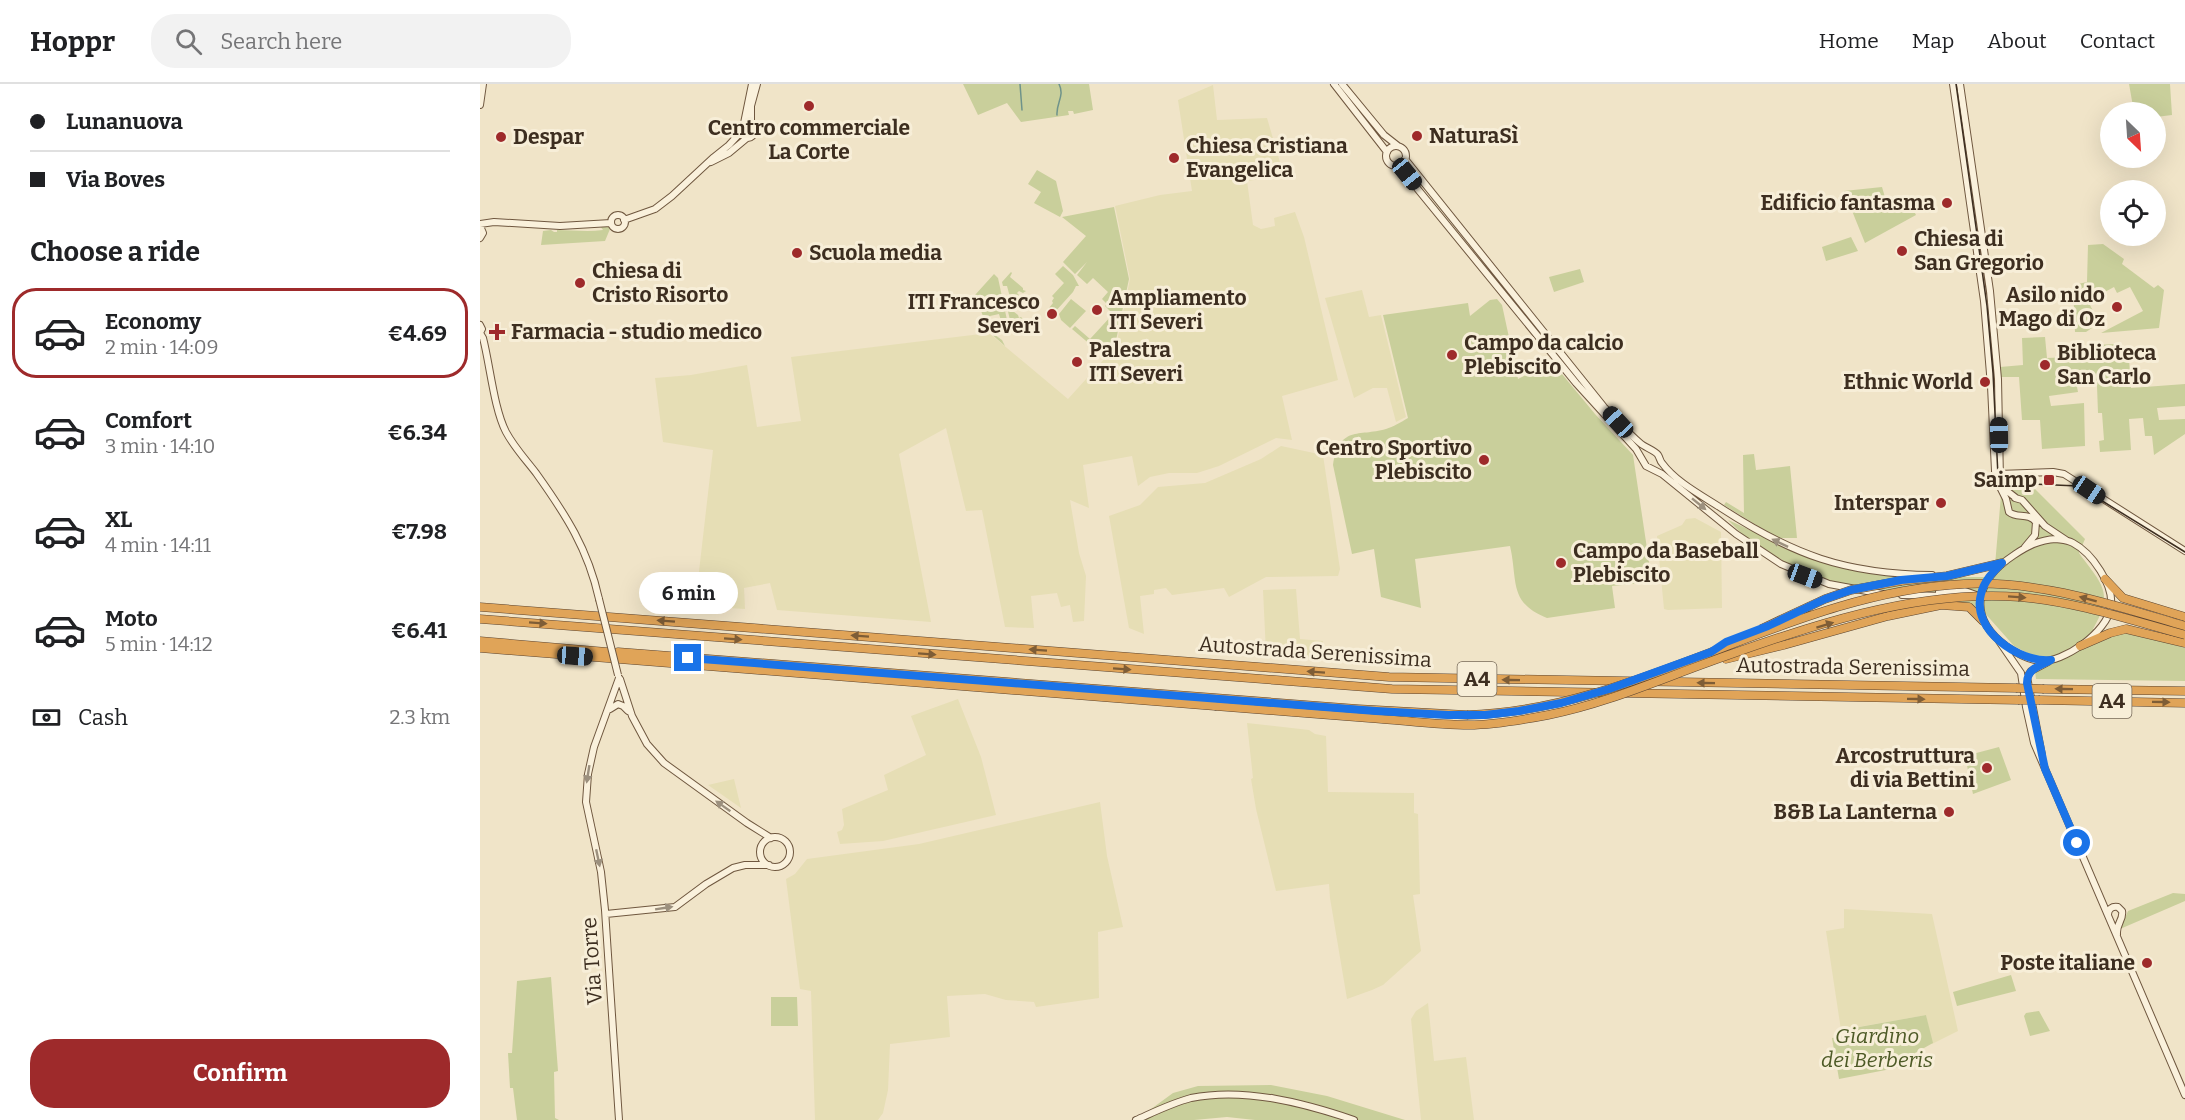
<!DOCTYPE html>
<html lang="en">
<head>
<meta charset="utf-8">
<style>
	body { margin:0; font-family:Bitter,serif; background:#f2f2f2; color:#202124; height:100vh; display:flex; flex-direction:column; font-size:22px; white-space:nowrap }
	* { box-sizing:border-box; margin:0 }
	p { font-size:20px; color:#757577 }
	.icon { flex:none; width:33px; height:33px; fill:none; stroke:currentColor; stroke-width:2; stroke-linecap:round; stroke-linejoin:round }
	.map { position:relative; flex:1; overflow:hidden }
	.details { display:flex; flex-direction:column; background:#fff; width:480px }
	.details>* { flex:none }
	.banner { display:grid; align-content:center; height:132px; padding:0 30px; background:#fff }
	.needle { width:39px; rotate:155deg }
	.buttons { position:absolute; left:1620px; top:18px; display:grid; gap:12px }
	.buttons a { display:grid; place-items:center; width:66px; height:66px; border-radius:50%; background:#fff; box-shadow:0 6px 24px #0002; font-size:30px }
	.end { position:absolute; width:27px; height:27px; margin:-14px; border:8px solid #1a73e8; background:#fff; box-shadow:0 0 0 3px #fff }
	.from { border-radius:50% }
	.bubble { position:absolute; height:42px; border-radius:21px; background:#fff; box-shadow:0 6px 24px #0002; font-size:20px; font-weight:700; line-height:42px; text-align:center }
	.car { position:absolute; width:18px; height:36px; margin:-18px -9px; border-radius:8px; box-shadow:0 0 4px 2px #0007; background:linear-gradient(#222 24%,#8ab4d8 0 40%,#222 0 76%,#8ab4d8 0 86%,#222 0) }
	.banner b { display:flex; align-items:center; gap:21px; height:57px; font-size:22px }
	.banner b+b { border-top:2px solid #e0e0e0 }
	.banner i { width:15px; height:15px; background:#202124 }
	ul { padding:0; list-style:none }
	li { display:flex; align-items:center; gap:18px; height:90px; margin:0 12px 9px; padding:0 18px; border:3px solid transparent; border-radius:24px }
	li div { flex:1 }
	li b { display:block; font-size:22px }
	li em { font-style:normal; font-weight:700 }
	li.current { border-color:#9e2a2b }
	li>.icon { width:54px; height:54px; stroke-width:1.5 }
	h2 { padding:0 30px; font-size:27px; line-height:72px }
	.pay { display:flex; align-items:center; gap:15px; height:66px; padding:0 30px; font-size:22px }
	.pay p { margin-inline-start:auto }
	.cta { display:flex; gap:12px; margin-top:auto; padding:12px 30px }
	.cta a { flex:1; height:69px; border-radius:24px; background:#9e2a2b; color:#fff; font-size:24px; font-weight:700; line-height:69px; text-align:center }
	header { display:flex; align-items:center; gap:36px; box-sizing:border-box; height:84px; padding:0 30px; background:#fff; border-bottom:2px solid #e0e0e0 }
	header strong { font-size:28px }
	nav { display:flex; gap:33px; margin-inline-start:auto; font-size:21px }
	.search { width:420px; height:54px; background:#f2f2f2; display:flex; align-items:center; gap:15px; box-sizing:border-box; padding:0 21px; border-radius:24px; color:#757577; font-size:22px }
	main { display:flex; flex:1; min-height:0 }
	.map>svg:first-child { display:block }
</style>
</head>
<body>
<header>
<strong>Hoppr</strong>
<div class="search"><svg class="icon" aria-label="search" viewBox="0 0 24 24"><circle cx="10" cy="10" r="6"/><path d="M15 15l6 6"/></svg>Search here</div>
<nav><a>Home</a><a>Map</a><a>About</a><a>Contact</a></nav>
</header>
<main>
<section class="details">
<div class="banner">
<b><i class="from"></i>Lunanuova</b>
<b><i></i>Via Boves</b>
</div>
<h2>Choose a ride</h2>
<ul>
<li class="current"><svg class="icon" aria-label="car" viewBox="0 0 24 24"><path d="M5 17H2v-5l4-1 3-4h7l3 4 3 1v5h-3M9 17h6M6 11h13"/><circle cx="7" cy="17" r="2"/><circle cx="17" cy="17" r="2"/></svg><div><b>Economy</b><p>2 min · 14:09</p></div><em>€4.69</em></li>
<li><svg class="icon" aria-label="car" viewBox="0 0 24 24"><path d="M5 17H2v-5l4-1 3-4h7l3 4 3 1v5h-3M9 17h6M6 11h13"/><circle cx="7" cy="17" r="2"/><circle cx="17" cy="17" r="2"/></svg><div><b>Comfort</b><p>3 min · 14:10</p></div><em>€6.34</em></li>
<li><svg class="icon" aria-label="car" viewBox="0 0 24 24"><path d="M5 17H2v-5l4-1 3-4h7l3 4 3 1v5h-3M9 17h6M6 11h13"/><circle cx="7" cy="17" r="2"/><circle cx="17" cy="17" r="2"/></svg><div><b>XL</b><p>4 min · 14:11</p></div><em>€7.98</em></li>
<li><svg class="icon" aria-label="car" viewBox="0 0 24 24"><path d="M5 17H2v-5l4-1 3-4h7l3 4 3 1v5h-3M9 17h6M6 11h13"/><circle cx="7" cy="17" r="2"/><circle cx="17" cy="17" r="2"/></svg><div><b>Moto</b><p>5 min · 14:12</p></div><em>€6.41</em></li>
</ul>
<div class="pay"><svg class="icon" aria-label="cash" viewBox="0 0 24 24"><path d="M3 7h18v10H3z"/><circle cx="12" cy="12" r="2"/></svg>Cash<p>2.3 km</p></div>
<div class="cta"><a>Confirm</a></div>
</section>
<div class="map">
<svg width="1705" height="1036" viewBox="0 0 1705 1036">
	<rect width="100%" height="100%" fill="#f0e4c8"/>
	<path fill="#e6deb5" d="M733,1l4,35 50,-2 17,58 -37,5 6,44 8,4 14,-3 -1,-8 21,-6 9,25 34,143 -56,16 10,44 -16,-2 -57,28 -22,7h-28l-19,4 -12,9 -6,-30 -49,9 6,43 -19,-8 9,53 7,23 -2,45 -11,1 -3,-17 -9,2 -4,-14 -26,3 3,32 -29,-1 -23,-117 -16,1 -20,-83 -47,26 32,168 -154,-12 -7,-27 -26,5 1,21 -50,-3 18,-156 -50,-8 -8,-64 36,-3 56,-10 10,62 44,-6 -10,-64 198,-24 79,66 48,-53 14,-67 -15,-73 45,-11 32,-4 -14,-91z
		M882,206l7,27 12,-2 25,102 -10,5 -9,-34h-14l-19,10 -29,-100z
		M801,362l42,9 17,114 -2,7 -72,1 -37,20 -5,-9 -52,7 -6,-7 -12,2v4l-14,2 4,38 -15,-6 -20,-112 31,-11 18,-18 47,-4 56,-24z
		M1215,434l26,14 1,76 -54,2 -4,-1 -7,-73 25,-11 4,-6z
		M816,505l4,50 23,2 -1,18 -56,-6 -3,-63z
		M478,615l23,58 15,58 -113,26 -43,3 -3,-12 5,-2 2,-5 -2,-16 46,-19 -4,-15 42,-20 -15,-39z
		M767,639l62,7 6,4 11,2 2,56 86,1v20l4,1 2,80 -7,1 8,56 -38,34 -11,5 -25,9 -17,-101 -1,-14 -53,7 -20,-82 -5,-30 2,-1z
		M254,695l7,29 -33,-23z
		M620,718l7,54 16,71 -25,5 1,66 -63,9 -2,-5 -28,-2 -21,-6 -38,2 3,41 -60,7 -2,46 -5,23 -5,7h-63l-4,-129 -11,-2 -14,-110 9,-5 12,-15 112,-15z
		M1364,825l88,5 26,117 -26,13 -6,-29 -85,15 -15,-99 18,-3z
		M948,919l6,58 32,-4 8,63h-53l-10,-101 5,-8z"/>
	<path fill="#c9cf9b" d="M483,0h126l4,26 -19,4 -1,-3h-5l1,4 -48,7 -14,-19 -29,12z
		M1649,0h41l2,31 -16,2v-5h-22z
		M557,86l19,11 7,30 -3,6 -26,-14 7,-11 -13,-8z
		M1402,103l7,24 24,-2 3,6 -51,28 -21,-52z
		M634,123l15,72 -14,66 -10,12 -33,-28 3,-3 15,13 23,-25 -8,-8 2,-2 -5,-5 6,-7 -15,-14 -6,6 -10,-9 10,-13 -12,12 -12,-12 23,-26 -24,-19z
		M120,142l9,1 1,2 -5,12 -64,4 2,-14 8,-1 3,2h3v-2c16,0 30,2 46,0z
		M1371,153l7,14 -32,10 -4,-14z
		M1623,160l21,15 -2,5 32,24 4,-3 6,5 -5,38 -58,5 42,-22 -13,-24 -13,6 -3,-6 -11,6 2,5 -15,7 3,6 -6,3 5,14 -6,4h-11l-2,-47 14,-3 1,-37z
		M583,182l10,9 6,11h-3l-3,6 -19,21 -5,-5 4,-5 -1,-2 2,-3 -2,-2 12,-13 -9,-9z
		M1100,185l4,13 -30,10 -5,-15z
		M531,188l1,1 -2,4 13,11v2l3,1 -3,2 -4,-2 -2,2 4,4 -12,11 9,7 1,3 2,-1 4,4 -8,6 -7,-7 -4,-17 5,-2 -4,-15h-4l-1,-4z
		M514,190l4,4 9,42 -3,11 -5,-17 -9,2 1,5 5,-1v2l-3,2 2,11 7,5 3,6 -16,-14 -14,-37z
		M591,215l15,12 -16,17 -9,-8 -2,-6z
		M1017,215l5,6 16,74 34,-17 43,52 38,41 19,127 -40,4 3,22 -68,10c-39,-15 -29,-38 -37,-72l-95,13 6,49 -40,-11 -7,-48 -22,5 -19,-89c7,-40 25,-28 53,-36 7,-2 15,-7 22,-11l-25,-103 85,-12 2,13 20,-16z
		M1565,253l2,21 25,-1 -1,-11 46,-2 1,15h11l2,29 54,-4v22l-28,2 2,12 26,-1v15l-31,21 -2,-19h-7l-2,-18 -14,1 2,31 -31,2 -1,-11 5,-1 -2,-27h-4l-1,-27 -20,1 1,5 -29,4 2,10 33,-3 1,43 -43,3 -2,-29h-18l-3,-43h-18l-1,-10 23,-2 -1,-27z
		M1274,370l2,16 34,-4 7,72h-20l-53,-33 2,-3 18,11 -1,-58z
		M1553,403l52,52 -6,14c22,31 36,38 14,76l56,8 36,11v33l-149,-2 -3,-23 -19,-10 -31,-35 -14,-6 -28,-5 -78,-6 -64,-23 -57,-37 -14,-14c37,16 74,38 115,47 49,12 100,10 151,10l7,-82 7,-7z
		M1519,663l12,33 -38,14 -8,-38z
		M1693,809l12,1v7l-65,28 8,-18z
		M1531,891l5,16 -59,15 -4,-14z
		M71,893l7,94 -4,1 1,46 4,2h-42l-4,-32h-3l-2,-35h4l5,-72z
		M291,913h26l1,29h-27z
		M1559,927l11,20 -20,5 -6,-20 2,-3z
		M1446,931l7,28 -18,10 2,11 -78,15 -7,-41 17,-3 -1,-6z
		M791,1001l56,11 78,24h-150l-28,-3 -33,3h-58l37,-27 25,-7z"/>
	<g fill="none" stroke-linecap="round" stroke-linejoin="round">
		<path stroke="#6f938a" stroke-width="1.5" d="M540,0l2,26
			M577,31c-1,-12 8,-19 2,-31"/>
		<defs>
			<path id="secondary" d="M854,0l53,68
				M862,0l42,51 14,11
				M1473,0l31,217 7,85 4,85 3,12 8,16 3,13c8,7 19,0 27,10l-1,13 -10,12
				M1480,0l30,207 8,88 2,101 7,11 9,7
				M0,21l3,-21
				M262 48a6 6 0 1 1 12 0a6 6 0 1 1-12 0Z
				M271,43v-21l6,-22
				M263,44l9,-44
				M906 72a10 10 0 1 1 20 0a10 10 0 1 1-20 0Z
				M925,75l199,248c12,12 23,25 36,36 4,4 16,8 18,12 2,3 2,6 4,8 14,19 39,32 59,45 72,47 124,66 211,67
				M231,78l18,-9 18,-15
				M918,81l178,218 60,66 10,17 16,8 74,60 45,30 48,20 54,10
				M131 138a7 7 0 1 1 14 0a7 7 0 1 1-14 0Z
				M144,136l31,-11 17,-13 42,-39 15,-12 12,-13
				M0,140l14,-2 66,4 51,-3
				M0,142l3,7 -3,5
				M0,241l2,4 -2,4 3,5c7,27 11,71 23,94 8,15 20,28 30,41 30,42 52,76 63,126
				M1518,390l55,-2 11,2 121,77
				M1535,414l7,2 23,26 21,14
				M1576,455c6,1 11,1 17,4 19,10 41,42 38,64 -4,25 -47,56 -72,54 -13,-2 -23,-8 -33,-15 -40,-30 -30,-66 8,-91 13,-9 25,-15 42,-16z
				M1459,508l26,-1 14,5
				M1422,511l43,1
				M1519,557l22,32 5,34 8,36 151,352
				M139,594l-25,69 -6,27 -2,28 15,70 4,38 14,210
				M140,595l12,37 15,28 17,19 83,60 24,15
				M130,625l8,-5 5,2 5,5
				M1562,671l-15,-78 4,-6 17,-9
				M280 768a15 15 0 1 1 30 0a15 15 0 1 1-30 0Z
				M126,830l69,-7 31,-23 27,-16 12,-3h24
				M1628,831c0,-6 4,-9 10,-8l4,4c2,8 -6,13 -5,23
				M656,1036c18,-8 36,-17 55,-22 53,-11 113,5 163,22"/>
			<path id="highway" d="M1625,495l18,19 62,19
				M1421,497l46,-5 55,-13
				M0,523l909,70 627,11
				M0,535l912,70 626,11
				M0,557l127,11
				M1600,562l30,-13 16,-4 59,14
				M0,564l735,58
				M138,568l740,57 109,6
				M1246,575l58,-14 104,-29 53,-11 28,2 14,14
				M1564,605l141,2
				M1560,616l145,3"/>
		</defs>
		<use href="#secondary" stroke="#6f573f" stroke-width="8"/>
		<use href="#highway" stroke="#5b4430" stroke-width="9"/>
		<use href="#secondary" stroke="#faf1dc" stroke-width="6"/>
		<use href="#highway" stroke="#e0a458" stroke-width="8"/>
		<path stroke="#3d2e20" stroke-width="1.5" d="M1476,0l31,222 6,67 5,103 4,5 6,2 70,3 107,66"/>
		<defs>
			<path id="secondary-bridge" d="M119,515l19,76"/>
			<path id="highway-bridge" d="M1281,545l64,-30 26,-9 50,-9
				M1536,604l28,1
				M1538,616h22
				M735,622c51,4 103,8 154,12 33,2 67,7 100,7 26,0 53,-5 79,-10 56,-11 108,-34 161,-53 98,-35 206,-73 311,-65 57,5 110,23 165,38
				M987,631c174,-5 322,-123 497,-131 76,-4 149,21 221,42"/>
		</defs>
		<use href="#secondary-bridge" stroke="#6f573f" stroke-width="8" stroke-linecap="butt"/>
		<use href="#highway-bridge" stroke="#5b4430" stroke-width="9" stroke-linecap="butt"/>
		<use href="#secondary-bridge" stroke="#faf1dc" stroke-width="6"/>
		<use href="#highway-bridge" stroke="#e0a458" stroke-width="8"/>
	</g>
	<defs><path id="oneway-solid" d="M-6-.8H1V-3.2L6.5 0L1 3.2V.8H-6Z" transform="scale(1.5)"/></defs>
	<g fill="#9c907e">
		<use href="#oneway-solid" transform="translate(1219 420) rotate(39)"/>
		<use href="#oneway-solid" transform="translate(1300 459) rotate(-154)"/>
		<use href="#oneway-solid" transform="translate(108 690) rotate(99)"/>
		<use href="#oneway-solid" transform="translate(243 722) rotate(-145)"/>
		<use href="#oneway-solid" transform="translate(118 774) rotate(78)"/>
		<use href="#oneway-solid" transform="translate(184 824) rotate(-9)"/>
	</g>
	<g fill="#7e5d36">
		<use href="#oneway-solid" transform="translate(1537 513) rotate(4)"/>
		<use href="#oneway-solid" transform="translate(1608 515) rotate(-165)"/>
		<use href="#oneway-solid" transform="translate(186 537) rotate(-176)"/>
		<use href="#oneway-solid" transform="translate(58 539) rotate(4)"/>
		<use href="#oneway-solid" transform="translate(1345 541) rotate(-17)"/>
		<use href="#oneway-solid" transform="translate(380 552) rotate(-176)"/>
		<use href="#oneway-solid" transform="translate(253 555) rotate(4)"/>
		<use href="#oneway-solid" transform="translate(558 566) rotate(-176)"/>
		<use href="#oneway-solid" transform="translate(447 570) rotate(4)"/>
		<use href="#oneway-solid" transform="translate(642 585) rotate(4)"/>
		<use href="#oneway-solid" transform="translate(836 588) rotate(-176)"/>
		<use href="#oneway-solid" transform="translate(1031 596) rotate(-179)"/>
		<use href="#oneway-solid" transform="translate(1226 599) rotate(-179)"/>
		<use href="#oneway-solid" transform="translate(1584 605) rotate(-179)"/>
		<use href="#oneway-solid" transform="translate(1436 615) rotate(1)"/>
		<use href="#oneway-solid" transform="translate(1681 618) rotate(1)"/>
	</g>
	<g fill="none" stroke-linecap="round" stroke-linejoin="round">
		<path stroke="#1a73e8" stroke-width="8" d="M208,574l688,53 72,4h37l34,-4 42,-8 48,-14 102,-37 15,-10 42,-16 57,-27 26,-9 50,-10 46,-4 55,-13c-9,9 -18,18 -21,31 -10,36 38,69 70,66 -12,6 -24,9 -24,23l18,86 32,74"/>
	</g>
	<g fill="#9e2a2b" stroke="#f7eed8" stroke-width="2">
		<circle cx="329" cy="22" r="6"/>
		<circle cx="937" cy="52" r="6"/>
		<circle cx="21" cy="53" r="6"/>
		<circle cx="694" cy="74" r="6"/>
		<circle cx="1467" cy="119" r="6"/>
		<circle cx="1422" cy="167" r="6"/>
		<circle cx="317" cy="169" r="6"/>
		<circle cx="100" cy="199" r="6"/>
		<circle cx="1637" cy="223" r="6"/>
		<circle cx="617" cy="226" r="6"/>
		<circle cx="572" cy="230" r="6"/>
		<path d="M14 239h6v6h6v6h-6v6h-6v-6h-6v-6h6z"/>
		<circle cx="972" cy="271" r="6"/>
		<circle cx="597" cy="278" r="6"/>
		<circle cx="1565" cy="281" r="6"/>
		<circle cx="1505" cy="298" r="6"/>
		<circle cx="1004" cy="376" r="6"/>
		<rect x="1563" y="390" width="12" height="12" rx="3"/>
		<circle cx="1461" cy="419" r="6"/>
		<circle cx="1081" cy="479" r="6"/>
		<circle cx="1507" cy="684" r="6"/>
		<circle cx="1469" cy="728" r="6"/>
		<circle cx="1667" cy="879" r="6"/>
	</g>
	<g text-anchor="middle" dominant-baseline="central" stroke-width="6" stroke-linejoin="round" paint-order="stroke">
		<g fill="#f7eed8" stroke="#756857" stroke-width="1.5">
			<rect x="977.5" y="578" width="39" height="34" rx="4.5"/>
			<rect x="1612.5" y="600" width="39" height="34" rx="4.5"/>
		</g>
		<g font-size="20" font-weight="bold" fill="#3d2e20">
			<text x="997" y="595">A4</text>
			<text x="1632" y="617">A4</text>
		</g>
		<g font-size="21" font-weight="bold" fill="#3d2e20" stroke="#f7eed8" text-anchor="start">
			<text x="329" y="44" text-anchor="middle">Centro commerciale<tspan x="329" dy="24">La Corte</tspan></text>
			<text x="949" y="52">NaturaSì</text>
			<text x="33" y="53">Despar</text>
			<text x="706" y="62">Chiesa Cristiana<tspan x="706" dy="24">Evangelica</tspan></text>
			<text x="1455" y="119" text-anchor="end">Edificio fantasma</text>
			<text x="1434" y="155">Chiesa di<tspan x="1434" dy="24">San Gregorio</tspan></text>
			<text x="329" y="169">Scuola media</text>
			<text x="112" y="187">Chiesa di<tspan x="112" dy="24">Cristo Risorto</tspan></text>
			<text x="1625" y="211" text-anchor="end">Asilo nido<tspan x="1625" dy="24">Mago di Oz</tspan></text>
			<text x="629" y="214">Ampliamento<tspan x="629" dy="24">ITI Severi</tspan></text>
			<text x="560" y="218" text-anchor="end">ITI Francesco<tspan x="560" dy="24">Severi</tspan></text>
			<text x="31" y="248">Farmacia - studio medico</text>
			<text x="984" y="259">Campo da calcio<tspan x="984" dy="24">Plebiscito</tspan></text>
			<text x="609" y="266">Palestra<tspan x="609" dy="24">ITI Severi</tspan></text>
			<text x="1577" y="269">Biblioteca<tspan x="1577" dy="24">San Carlo</tspan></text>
			<text x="1493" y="298" text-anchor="end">Ethnic World</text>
			<text x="992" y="364" text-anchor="end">Centro Sportivo<tspan x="992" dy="24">Plebiscito</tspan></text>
			<text x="1557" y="396" text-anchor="end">Saimp</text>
			<text x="1449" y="419" text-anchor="end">Interspar</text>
			<text x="1093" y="467">Campo da Baseball<tspan x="1093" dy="24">Plebiscito</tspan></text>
			<text x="1495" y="672" text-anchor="end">Arcostruttura<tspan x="1495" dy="24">di via Bettini</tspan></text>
			<text x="1457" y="728" text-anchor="end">B&amp;B La Lanterna</text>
			<text x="1655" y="879" text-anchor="end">Poste italiane</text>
		</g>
		<g font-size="21" fill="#3d2e20" stroke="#f7eed8">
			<text transform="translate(835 568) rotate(4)">Autostrada Serenissima</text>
			<text transform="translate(1373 583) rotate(1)">Autostrada Serenissima</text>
			<text transform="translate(112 877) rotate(-94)">Via Torre</text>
		</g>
		<g font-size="21" font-style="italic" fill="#4d5a26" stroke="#f7eed8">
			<text x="1397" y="952">Giardino<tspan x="1397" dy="24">dei Berberis</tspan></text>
		</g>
	</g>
</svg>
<div class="buttons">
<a><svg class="needle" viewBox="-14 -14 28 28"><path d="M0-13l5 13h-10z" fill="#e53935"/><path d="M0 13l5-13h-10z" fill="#757577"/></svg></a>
<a><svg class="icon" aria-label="locate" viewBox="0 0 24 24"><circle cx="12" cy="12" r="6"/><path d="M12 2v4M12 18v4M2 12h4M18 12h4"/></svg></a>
</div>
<i class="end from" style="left:1597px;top:759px"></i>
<i class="end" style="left:208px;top:574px"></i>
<div class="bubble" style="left:159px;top:488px;width:99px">6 min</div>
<i class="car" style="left:927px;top:90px;rotate:141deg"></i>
<i class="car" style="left:1138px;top:338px;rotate:317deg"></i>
<i class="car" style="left:1519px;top:351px;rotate:359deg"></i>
<i class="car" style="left:1609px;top:406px;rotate:124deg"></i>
<i class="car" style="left:1325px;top:492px;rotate:110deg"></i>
<i class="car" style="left:95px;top:572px;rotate:94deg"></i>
</div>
</main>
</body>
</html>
